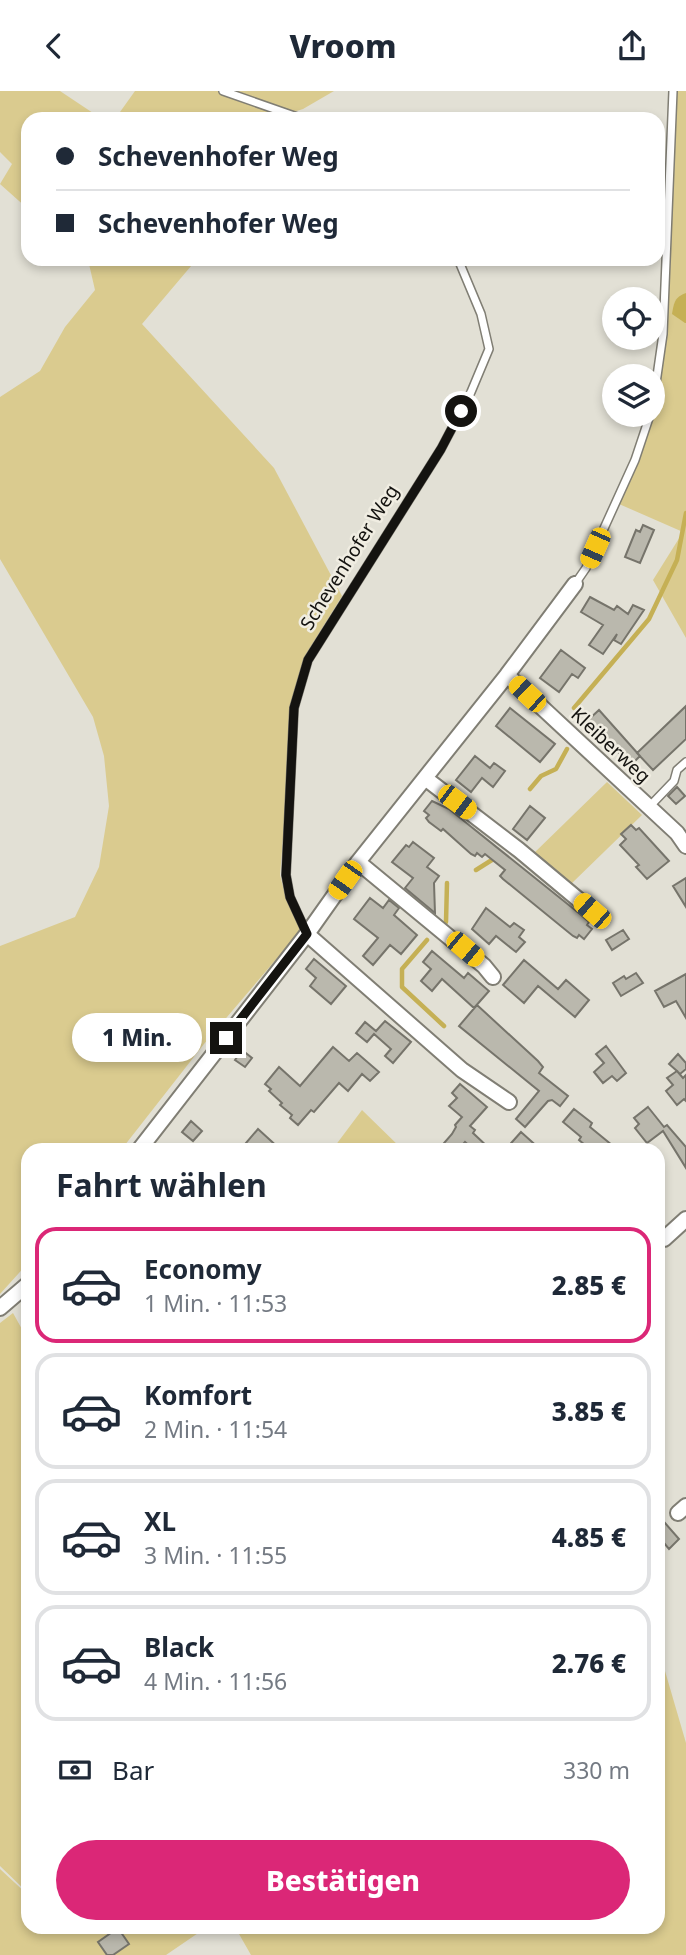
<!DOCTYPE html>
<html lang="de">
<head>
<meta charset="utf-8">
<style>
	body { margin:0; font-family:"Noto Sans",sans-serif; background:#f6f6f7; color:#1f2937; height:100vh; display:flex; flex-direction:column; font-size:26px; white-space:nowrap }
	* { box-sizing:border-box; margin:0 }
	p { font-size:23px; color:#747a83 }
	.icon { flex:none; width:38px; height:38px; fill:none; stroke:currentColor; stroke-width:2; stroke-linecap:round; stroke-linejoin:round }
	.map { position:relative; flex:1; overflow:hidden }
	.side { position:absolute; left:21px; top:1052px; width:644px; height:791px; display:flex; flex-direction:column; background:#fff; border-radius:21px; box-shadow:0 4px 10px #0003 }
	.side>* { flex:none }
	.hud { position:absolute; left:21px; top:21px; width:644px; height:154px; border-radius:21px; box-shadow:0 4px 10px #0003; display:grid; align-content:center; height:154px; padding:0 35px; background:#fff }
	.tools { position:absolute; left:602px; top:196px; display:grid; gap:14px }
	.tools a { display:grid; place-items:center; width:63px; height:63px; border-radius:50%; background:#fff; box-shadow:0 4px 10px #0003; font-size:35px }
	.end { position:absolute; width:32px; height:32px; margin:-16px; border:9px solid #141310; background:#fff; box-shadow:0 0 0 4px #fff }
	.from { border-radius:50% }
	.bubble { position:absolute; height:49px; border-radius:24px; background:#fff; box-shadow:0 4px 10px #0003; font-size:23px; font-weight:800; line-height:49px; text-align:center }
	.car { position:absolute; width:21px; height:42px; margin:-21px -10px; border-radius:9px; box-shadow:0 0 5px 2px #0007; background:linear-gradient(#f5c518 24%,#345 0 40%,#f5c518 0 76%,#345 0 86%,#f5c518 0) }
	.hud b { display:flex; align-items:center; gap:24px; height:66px; font-size:26px }
	.hud b+b { border-top:2px solid #e0e1e3 }
	.hud i { width:18px; height:18px; background:#1f2937 }
	ul { padding:0; list-style:none }
	li { display:flex; align-items:center; gap:21px; height:116px; margin:0 14px 10px; padding:0 21px; border:4px solid #e0e1e3; border-radius:21px }
	li div { flex:1 }
	li b { display:block; font-size:26px }
	li em { font-style:normal; font-weight:800 }
	li.selected { border-color:#db2777 }
	li>.icon { width:63px; height:63px; stroke-width:1.5 }
	h2 { padding:0 35px; font-size:32px; line-height:84px }
	.pay { display:flex; align-items:center; gap:18px; height:77px; padding:0 35px; font-size:26px }
	.pay p { margin-inline-start:auto }
	.button { display:flex; gap:14px; margin-top:auto; padding:14px 35px }
	.button a { flex:1; height:80px; border-radius:42px; background:#db2777; color:#fff; font-size:28px; font-weight:800; line-height:80px; text-align:center }
	header { display:flex; justify-content:space-between; align-items:center; height:91px; padding:0 35px; background:#fff; font-size:32px; font-weight:800 }
	.map>svg:first-child { display:block }
</style>
</head>
<body>
<header><svg class="icon" aria-label="back" viewBox="0 0 24 24"><path d="M15 5l-7 7 7 7"/></svg>Vroom<svg class="icon" aria-label="share" viewBox="0 0 24 24"><path d="M12 15V3M7 8l5-5 5 5M5 13v7h14v-7"/></svg></header>
<div class="map">
<svg width="686" height="1864" viewBox="0 0 686 1864">
	<rect width="100%" height="100%" fill="#e2e0d5"/>
	<path fill="#dacb8f" d="M0,0h60l42,28h-74v90l-28,-25 12,-20 -12,-12z
		M135,0h199l-31,18 -19,6 10,4h-179z
		M676,0h10v547l-33,-58 30,-48 -64,-28 34,-88 11,-61z
		M83,168h114l-55,65 132,144 68,128 -36,58 -15,53 -3,72 -8,96 5,20 17,34 -98,115 -83,106h-93v113l-28,31v-348l75,-29 24,-50 10,-61 -5,-50 -11,-39 -93,-158v-162l40,-26 25,-44 30,-37 -6,-26z
		M607,691l35,33 -72,70 -38,-30z
		M362,1019l41,40h-71z
		M13,1222l15,27v553l-28,-27v-543z
		M658,1556l28,96v212h-435l-16,-28h423z
		M0,1778l28,26v32h179l-41,28h-166z"/>
	<path fill="#c5b055" d="M686,202v30h-1l-13,-9c2,-12 3,-17 14,-21z"/>
	<g fill="none" stroke-linecap="round" stroke-linejoin="round">
		<path stroke="#c5b055" stroke-width="4.5" d="M574,617l75,-89 28,-59 9,-47
			M530,698l11,-13 15,-7 11,-20
			M476,779l19,-12
			M446,831l1,-39
			M427,849l-25,29v18l42,39"/>
	</g>
	<path fill="#bab8ad" stroke="#76746b" stroke-width="2" d="M643,434l11,5 -14,33 -15,-6 11,-27 4,2z
		M590,506l24,13 3,-4 11,8 5,-9 11,5 -23,34 -7,-4 3,-6 -14,20 -14,-9 14,-20 -22,-13z
		M561,559l24,18 -7,10 -6,-4 -13,18 -19,-14z
		M686,615v33l-33,31 -16,-17z
		M510,617l45,36 -15,18 -44,-36z
		M599,619l41,46 -9,9 -44,-44z
		M475,665l15,12 4,-5 11,8 -12,16 -11,-9 -11,14 -15,-12z
		M677,696l8,9 -9,8 -8,-8z
		M432,710l17,8 131,105 9,8 -2,3 5,4 -8,10 -5,-4 -2,3 -4,-2 -70,-57 -3,-3 5,-6 -20,-16 -3,3 -5,-4 -2,3 -4,-2 -28,-25 -2,2 -12,-9 -3,-4 3,-3 -5,-4z
		M530,715l15,12 -18,22 -14,-11z
		M631,734l5,5 3,-2 30,33 -22,18 -11,-12 3,-2 -19,-20 6,-6 -5,-5z
		M413,751l21,16 -7,9 12,9 -5,7 1,30 -30,-25 8,-10 -21,-16 14,-17 3,2z
		M686,787v29l-13,-21z
		M370,807l13,10 6,-8 10,8 -5,7 23,20 -16,19 -11,-9 -17,20 -10,-9 15,-18 -24,-19z
		M486,817l24,19 4,-4 10,7 -5,7 6,5 -9,10 -20,-16 -7,8 -17,-15z
		M623,839l6,9 -17,11 -6,-10z
		M432,860l32,27 4,-5 21,18 -15,17 -32,-29 -10,12 -11,-10 10,-12 -8,-7z
		M314,868l32,27 -15,18 -21,-18 6,-8 -10,-9z
		M524,869l34,29 8,-9 23,20 -14,17 -37,-31 -14,17 -21,-18z
		M636,882l7,10 -22,13 -8,-13 11,-7 2,3z
		M686,883v44l-10,-17 -12,6 -9,-16z
		M477,914l61,56 5,6 -4,6 29,23 -8,10 -8,-6 -4,1 -23,26 -9,-8 23,-28 -80,-65z
		M385,930l26,21 -18,21 -8,-7 6,-7 -17,-15 -7,8 -11,-9 9,-11 11,9z
		M606,955l20,27 -9,8 -5,-5 -9,7 -9,-11 10,-9 -8,-9z
		M333,956l16,14 8,-8 22,19 -9,9 -8,-7 -14,17 -9,-8 -25,29 -3,-2 -13,15 -8,-7 2,-3 -12,-10 2,-2 -13,-12 2,-2 -6,-5 14,-17 21,19z
		M242,959l10,8 -7,9 -10,-7z
		M678,963l8,9v6l-6,5 -3,-3 6,7 3,-3v26l-2,-2 -7,6 -11,-14 7,-6 -6,-7 10,-7 -8,-7z
		M460,993l27,23 -17,19 5,4 -2,3 18,17h-17l-9,-8 -7,8h-20l14,-16 4,-7 -1,-2 7,-8 -13,-11 8,-8 -5,-5z
		M648,1016l16,20 3,-2 19,22v21l-23,-37 -16,12 -12,-15 4,-4 -5,-6z
		M574,1018l18,14 -2,4 28,23h-27l-12,-10 2,-3 -18,-15z
		M191,1030l11,10 -9,10 -11,-9z
		M258,1038l23,21h-41z
		M521,1041l20,18h-36z
		M658,1424l21,24 -10,10 -11,-13z
		M118,1837l11,16 -16,11h-6l-9,-13z"/>
	<g fill="none" stroke-linecap="round" stroke-linejoin="round">
		<defs>
			<path id="lane" d="M223,0l80,28
				M653,313l10,-70 10,-243
				M575,493l11,-16 49,-108 15,-45
				M649,716l25,-26 3,-11 9,-8
				M307,843l-17,-37 -4,-22 8,-167 14,-48 133,-211 30,-57 18,-43 -8,-35 -23,-55"/>
			<path id="street" d="M507,584l170,158 9,13
				M425,687l94,72 73,61
				M358,771l126,104 9,11
				M307,843l155,136 47,32
				M139,1059l168,-216 51,-72 149,-187 68,-91
				M664,1148l22,-20
				M0,1217l28,-24
				M678,1422l8,-7"/>
		</defs>
		<use href="#lane" stroke="#807e74" stroke-width="10"/>
		<use href="#street" stroke="#807e74" stroke-width="18"/>
		<use href="#lane" stroke="#fff" stroke-width="7"/>
		<use href="#street" stroke="#fff" stroke-width="14"/>
	</g>
	<g fill="none" stroke-linecap="round" stroke-linejoin="round">
		<path stroke="#141310" stroke-width="9" d="M226,947l81,-104 -17,-37 -4,-22 8,-167 14,-48 133,-211 20,-38"/>
	</g>
	<g text-anchor="middle" dominant-baseline="central" stroke-width="5" stroke-linejoin="round" paint-order="stroke">
		<g font-size="19" fill="#141310" stroke="#f0ede2">
			<text transform="translate(349 466) rotate(-58)">Schevenhofer Weg</text>
			<text transform="translate(611 654) rotate(43)">Kleiberweg</text>
		</g>
	</g>
</svg>
<div class="tools">
<a><svg class="icon" aria-label="locate" viewBox="0 0 24 24"><circle cx="12" cy="12" r="6"/><path d="M12 2v4M12 18v4M2 12h4M18 12h4"/></svg></a>
<a><svg class="icon" aria-label="layers" viewBox="0 0 24 24"><path d="M12 4l9 5-9 5-9-5zM3 14l9 5 9-5"/></svg></a>
</div>
<i class="end from" style="left:461px;top:320px"></i>
<i class="end" style="left:226px;top:947px"></i>
<div class="bubble" style="left:72px;top:922px;width:130px">1 Min.</div>
<i class="car" style="left:595px;top:457px;rotate:204deg"></i>
<i class="car" style="left:527px;top:603px;rotate:313deg"></i>
<i class="car" style="left:457px;top:711px;rotate:127deg"></i>
<i class="car" style="left:345px;top:789px;rotate:215deg"></i>
<i class="car" style="left:592px;top:820px;rotate:311deg"></i>
<i class="car" style="left:465px;top:858px;rotate:130deg"></i>
<div class="hud">
<b><i class="from"></i>Schevenhofer Weg</b>
<b><i></i>Schevenhofer Weg</b>
</div>
<section class="side">
<h2>Fahrt wählen</h2>
<ul>
<li class="selected"><svg class="icon" aria-label="car" viewBox="0 0 24 24"><path d="M5 17H2v-5l4-1 3-4h7l3 4 3 1v5h-3M9 17h6M6 11h13"/><circle cx="7" cy="17" r="2"/><circle cx="17" cy="17" r="2"/></svg><div><b>Economy</b><p>1 Min. · 11:53</p></div><em>2.85 €</em></li>
<li><svg class="icon" aria-label="car" viewBox="0 0 24 24"><path d="M5 17H2v-5l4-1 3-4h7l3 4 3 1v5h-3M9 17h6M6 11h13"/><circle cx="7" cy="17" r="2"/><circle cx="17" cy="17" r="2"/></svg><div><b>Komfort</b><p>2 Min. · 11:54</p></div><em>3.85 €</em></li>
<li><svg class="icon" aria-label="car" viewBox="0 0 24 24"><path d="M5 17H2v-5l4-1 3-4h7l3 4 3 1v5h-3M9 17h6M6 11h13"/><circle cx="7" cy="17" r="2"/><circle cx="17" cy="17" r="2"/></svg><div><b>XL</b><p>3 Min. · 11:55</p></div><em>4.85 €</em></li>
<li><svg class="icon" aria-label="car" viewBox="0 0 24 24"><path d="M5 17H2v-5l4-1 3-4h7l3 4 3 1v5h-3M9 17h6M6 11h13"/><circle cx="7" cy="17" r="2"/><circle cx="17" cy="17" r="2"/></svg><div><b>Black</b><p>4 Min. · 11:56</p></div><em>2.76 €</em></li>
</ul>
<div class="pay"><svg class="icon" aria-label="cash" viewBox="0 0 24 24"><path d="M3 7h18v10H3z"/><circle cx="12" cy="12" r="2"/></svg>Bar<p>330 m</p></div>
<div class="button"><a>Bestätigen</a></div>
</section>
</div>
</body>
</html>
